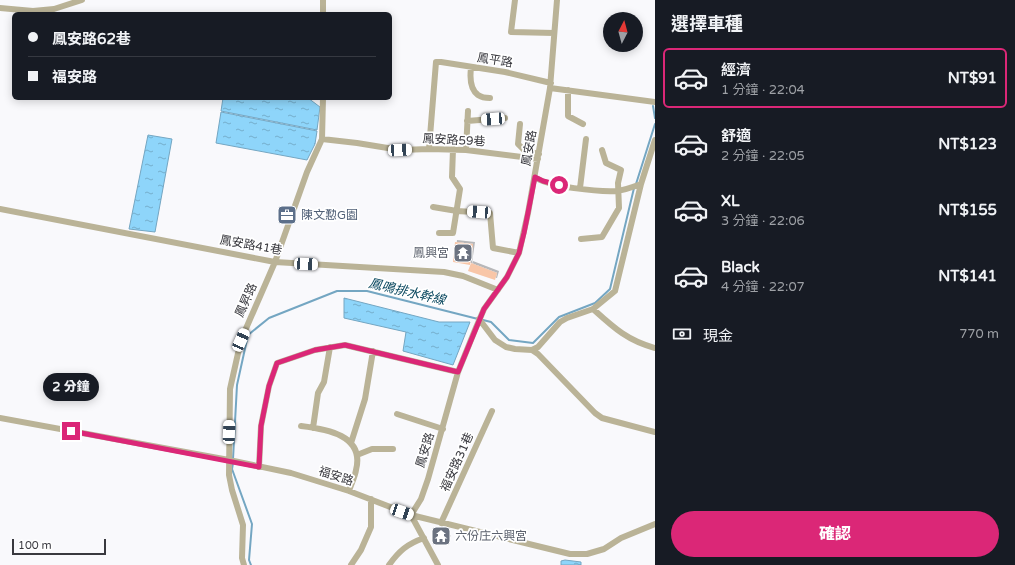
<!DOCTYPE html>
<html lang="zh-TW">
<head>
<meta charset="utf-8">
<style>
	body { margin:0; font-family:"Varela Round","Noto Sans TC",sans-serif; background:#20242c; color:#f1f3f6; height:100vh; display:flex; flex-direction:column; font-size:15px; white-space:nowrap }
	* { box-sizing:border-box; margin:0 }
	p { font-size:13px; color:#9ea1a6 }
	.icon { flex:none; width:22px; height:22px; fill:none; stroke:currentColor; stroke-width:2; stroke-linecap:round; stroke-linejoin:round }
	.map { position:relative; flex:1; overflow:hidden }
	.panel { display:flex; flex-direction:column; background:#171b24; width:360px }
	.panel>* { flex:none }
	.banner { position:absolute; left:12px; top:12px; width:380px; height:88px; border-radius:6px; box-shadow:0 2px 10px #0003; display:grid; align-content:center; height:88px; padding:0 16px; background:#171b24 }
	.needle { width:26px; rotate:6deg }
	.controls { position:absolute; left:603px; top:12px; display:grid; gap:8px }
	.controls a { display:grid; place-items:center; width:40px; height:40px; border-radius:50%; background:#171b24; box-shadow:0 2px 10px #0003; font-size:20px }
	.scale { position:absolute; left:12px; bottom:10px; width:94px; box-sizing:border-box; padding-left:4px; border:2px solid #39393f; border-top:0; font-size:11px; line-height:14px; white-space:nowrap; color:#39393f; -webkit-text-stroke:3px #fff; paint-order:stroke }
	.end { position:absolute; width:18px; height:18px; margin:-9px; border:5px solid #db2777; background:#fff; box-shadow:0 0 0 2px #fff }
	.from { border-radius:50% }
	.bubble { position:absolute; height:28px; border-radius:14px; background:#171b24; box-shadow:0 2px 10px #0003; font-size:13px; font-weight:800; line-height:28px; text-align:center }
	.car { position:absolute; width:12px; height:24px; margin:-12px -6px; border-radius:5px; box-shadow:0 0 3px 1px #0007; background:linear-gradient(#fff 24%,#345 0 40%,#fff 0 76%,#345 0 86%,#fff 0) }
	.banner b { display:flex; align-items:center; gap:14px; height:38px; font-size:15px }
	.banner b+b { border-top:1px solid #363941 }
	.banner i { width:10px; height:10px; background:#f1f3f6 }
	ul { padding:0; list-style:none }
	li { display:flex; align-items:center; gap:12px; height:60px; margin:0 8px 6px; padding:0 8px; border:2px solid transparent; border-radius:6px }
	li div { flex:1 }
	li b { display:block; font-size:15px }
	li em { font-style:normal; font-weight:800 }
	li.current { border-color:#db2777 }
	li>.icon { width:36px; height:36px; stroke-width:1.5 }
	h2 { padding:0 16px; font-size:18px; line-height:48px }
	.pay { display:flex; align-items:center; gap:10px; height:44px; padding:0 16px; font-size:15px }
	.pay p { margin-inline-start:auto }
	.primary-button { display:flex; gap:8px; margin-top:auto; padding:8px 16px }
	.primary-button a { flex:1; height:46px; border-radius:24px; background:#db2777; color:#fff; font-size:16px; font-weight:800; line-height:46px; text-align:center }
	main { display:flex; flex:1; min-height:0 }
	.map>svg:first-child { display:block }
</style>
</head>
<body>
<main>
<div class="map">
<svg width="655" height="565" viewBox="0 0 655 565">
	<defs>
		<pattern id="water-ripples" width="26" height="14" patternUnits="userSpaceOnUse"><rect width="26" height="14" fill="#8ed5fa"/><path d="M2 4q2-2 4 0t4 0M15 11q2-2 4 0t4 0" fill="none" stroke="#75aecc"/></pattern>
		<filter id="shadow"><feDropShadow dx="2" dy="-2" stdDeviation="0" flood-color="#0004"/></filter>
	</defs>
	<rect width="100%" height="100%" fill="#f9f9fc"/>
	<path fill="url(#water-ripples)" stroke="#74a6c2" d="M223,98h85l12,9 -3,23 -96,-19z
		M221,112l96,19 -2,13 -8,16 -91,-17z
		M148,135l24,4 -17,93 -26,-3z
		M344,298l95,24h31l-17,43 -50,-14 3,-19 -62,-14z
		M565,560l16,2v3h-20v-4z"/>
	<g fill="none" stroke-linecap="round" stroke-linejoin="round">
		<path stroke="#74a6c2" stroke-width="2" d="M653,106l2,12
			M636,184l19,-60
			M483,320l8,2 18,18 24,3 26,-26 36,-14 15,-14 24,-101
			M233,459l4,-74 11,-50 21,-17 68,-27h30l111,28
			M233,463l-1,6 20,55 -3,36 2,5"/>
	</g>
	<path fill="#f8c6a8" filter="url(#shadow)" d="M455,242l18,2 -3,21 -17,-3z
		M471,263l26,10 -2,7 -27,-9z
		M440,528l9,10 -7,6 -9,-9z"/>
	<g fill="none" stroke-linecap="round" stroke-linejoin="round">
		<path stroke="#bab397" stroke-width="6" d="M323,0v14
			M515,0l-4,32 43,1
			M0,8l33,3 21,-2 28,-9
			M471,68c-1,8 -1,21 7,27 3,2 8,3 12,3
			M550,88l105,14
			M568,90v26l15,8
			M467,121l38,-3
			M520,124l-2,20 7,7 14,3
			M322,139l35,4 43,7 29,-1 37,1 72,9
			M429,149l7,-87h5l64,10 46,11
			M466,150l2,-39
			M535,177c12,10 65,15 82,14 8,-1 16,-4 24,-7
			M580,188l6,-49
			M433,207l24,4 33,2 3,35 26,5
			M0,209l275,53 169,10 19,4 35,14
			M439,233h14l7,-44 -8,-12 1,-28
			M581,239l21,-2 17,-29 -1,-25 3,-13 -15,-7 -4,-13
			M593,309c21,19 35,32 62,39
			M479,319l16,21 11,7 9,2 17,1 6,-3 22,-25 7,-4 26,-9 22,-18 26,-107 14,-44
			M532,350l6,4 57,59 7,5 53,14
			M397,414l46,15
			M0,418l229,42 62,13 58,18 62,24 159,39h17l17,-5 17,-11 34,-14
			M301,426c25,3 64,9 55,44 -1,7 -5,14 -7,21
			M313,428l5,-35 6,-11 6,-35
			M351,443l14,-44 8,-48
			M357,455l15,-6h21
			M259,467l2,-41 8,-40 8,-23 38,-13 30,-5 113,27
			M441,523l51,-112
			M244,565l-2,-7 1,-33 -11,-35 -3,-15 1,-86 11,-49 34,-78 32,-90 15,-33 1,-41
			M351,565l10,-15 10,-23v-28
			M389,565c10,-14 18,-21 35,-27
			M438,565l-27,-50 10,-16 7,-20 30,-107 17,-42 9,-21 23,-32 12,-24 9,-40 22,-125 7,-88"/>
	</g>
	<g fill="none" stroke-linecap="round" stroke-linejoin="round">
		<path stroke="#db2777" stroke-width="5" d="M71,431l188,36 2,-41 8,-40 8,-23 38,-13 30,-5 113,27 26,-63 23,-32 12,-24 5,-20 11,-56 8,4 16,4"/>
	</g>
	<defs>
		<symbol id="office-square" viewBox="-11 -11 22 22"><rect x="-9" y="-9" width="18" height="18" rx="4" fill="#5c6f8a" stroke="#fff"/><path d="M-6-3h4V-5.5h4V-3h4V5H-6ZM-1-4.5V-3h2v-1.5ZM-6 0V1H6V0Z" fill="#fff"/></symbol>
		<symbol id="temple-square" viewBox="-11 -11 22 22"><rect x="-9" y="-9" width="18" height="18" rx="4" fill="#6b7280" stroke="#fff"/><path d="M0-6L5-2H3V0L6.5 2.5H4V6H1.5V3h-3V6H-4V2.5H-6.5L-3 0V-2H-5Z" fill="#fff"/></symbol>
	</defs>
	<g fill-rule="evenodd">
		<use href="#office-square" x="276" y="204" width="22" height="22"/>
		<use href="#temple-square" x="452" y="242" width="22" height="22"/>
		<use href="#temple-square" x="430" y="525" width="22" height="22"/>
	</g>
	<g text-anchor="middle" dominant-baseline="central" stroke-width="3.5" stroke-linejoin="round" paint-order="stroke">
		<g font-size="12" fill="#39393f" stroke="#fff">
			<text transform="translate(495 60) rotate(9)">鳳平路</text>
			<text transform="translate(454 140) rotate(3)">鳳安路59巷</text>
			<text transform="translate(529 148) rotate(-80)">鳳安路</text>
			<text transform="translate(251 245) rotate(10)">鳳安路41巷</text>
			<text transform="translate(246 300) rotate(-66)">鳳昇路</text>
			<text transform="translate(425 450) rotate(-73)">鳳安路</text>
			<text transform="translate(457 462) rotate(-66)">福安路31巷</text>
			<text transform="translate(336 476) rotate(18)">福安路</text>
		</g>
		<g font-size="12" fill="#4e5e75" stroke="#fff" text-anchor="start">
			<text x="301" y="215">陳文懃G園</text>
		</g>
		<g font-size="12" fill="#5b616d" stroke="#fff" text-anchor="end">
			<text x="449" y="253">鳳興宮</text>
			<text x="455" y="536" text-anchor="start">六份庄六興宮</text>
		</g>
		<g font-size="13" font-style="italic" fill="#06455d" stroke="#fff">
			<text transform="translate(407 292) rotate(13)">鳳鳴排水幹線</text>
		</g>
	</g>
</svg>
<div class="controls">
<a><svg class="needle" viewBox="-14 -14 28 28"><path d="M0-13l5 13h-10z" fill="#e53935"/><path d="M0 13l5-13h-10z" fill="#9ea1a6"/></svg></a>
</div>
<div class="scale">100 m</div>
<i class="end from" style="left:559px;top:185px"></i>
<i class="end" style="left:71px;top:431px"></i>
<div class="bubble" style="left:43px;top:373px;width:56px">2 分鐘</div>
<i class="car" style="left:493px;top:119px;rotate:266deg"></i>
<i class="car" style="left:400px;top:150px;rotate:87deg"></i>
<i class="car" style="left:479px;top:212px;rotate:274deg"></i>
<i class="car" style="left:306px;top:264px;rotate:93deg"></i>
<i class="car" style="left:241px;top:340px;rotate:24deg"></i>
<i class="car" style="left:229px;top:432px;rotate:2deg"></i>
<i class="car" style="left:402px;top:512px;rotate:109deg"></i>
<div class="banner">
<b><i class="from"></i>鳳安路62巷</b>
<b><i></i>福安路</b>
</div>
</div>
<section class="panel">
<h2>選擇車種</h2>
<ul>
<li class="current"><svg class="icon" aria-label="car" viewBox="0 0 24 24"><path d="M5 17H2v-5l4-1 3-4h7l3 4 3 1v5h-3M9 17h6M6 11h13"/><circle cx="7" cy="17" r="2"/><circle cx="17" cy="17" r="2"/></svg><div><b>經濟</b><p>1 分鐘 · 22:04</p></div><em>NT$91</em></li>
<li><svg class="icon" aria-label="car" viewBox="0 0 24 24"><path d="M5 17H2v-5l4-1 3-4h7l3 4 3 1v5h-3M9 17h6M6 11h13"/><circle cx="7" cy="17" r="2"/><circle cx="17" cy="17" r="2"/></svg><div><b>舒適</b><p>2 分鐘 · 22:05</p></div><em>NT$123</em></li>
<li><svg class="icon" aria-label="car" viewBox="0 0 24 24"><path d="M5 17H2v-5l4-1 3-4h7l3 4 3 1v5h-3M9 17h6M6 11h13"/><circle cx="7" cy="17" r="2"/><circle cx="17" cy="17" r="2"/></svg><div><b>XL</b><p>3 分鐘 · 22:06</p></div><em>NT$155</em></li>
<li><svg class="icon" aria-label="car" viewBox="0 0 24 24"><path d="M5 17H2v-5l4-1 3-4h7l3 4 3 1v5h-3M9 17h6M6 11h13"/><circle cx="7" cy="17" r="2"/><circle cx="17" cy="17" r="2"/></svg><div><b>Black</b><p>4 分鐘 · 22:07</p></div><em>NT$141</em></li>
</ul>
<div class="pay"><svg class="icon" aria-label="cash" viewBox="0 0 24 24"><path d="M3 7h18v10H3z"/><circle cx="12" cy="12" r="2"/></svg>現金<p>770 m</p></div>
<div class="primary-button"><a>確認</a></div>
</section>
</main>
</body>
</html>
